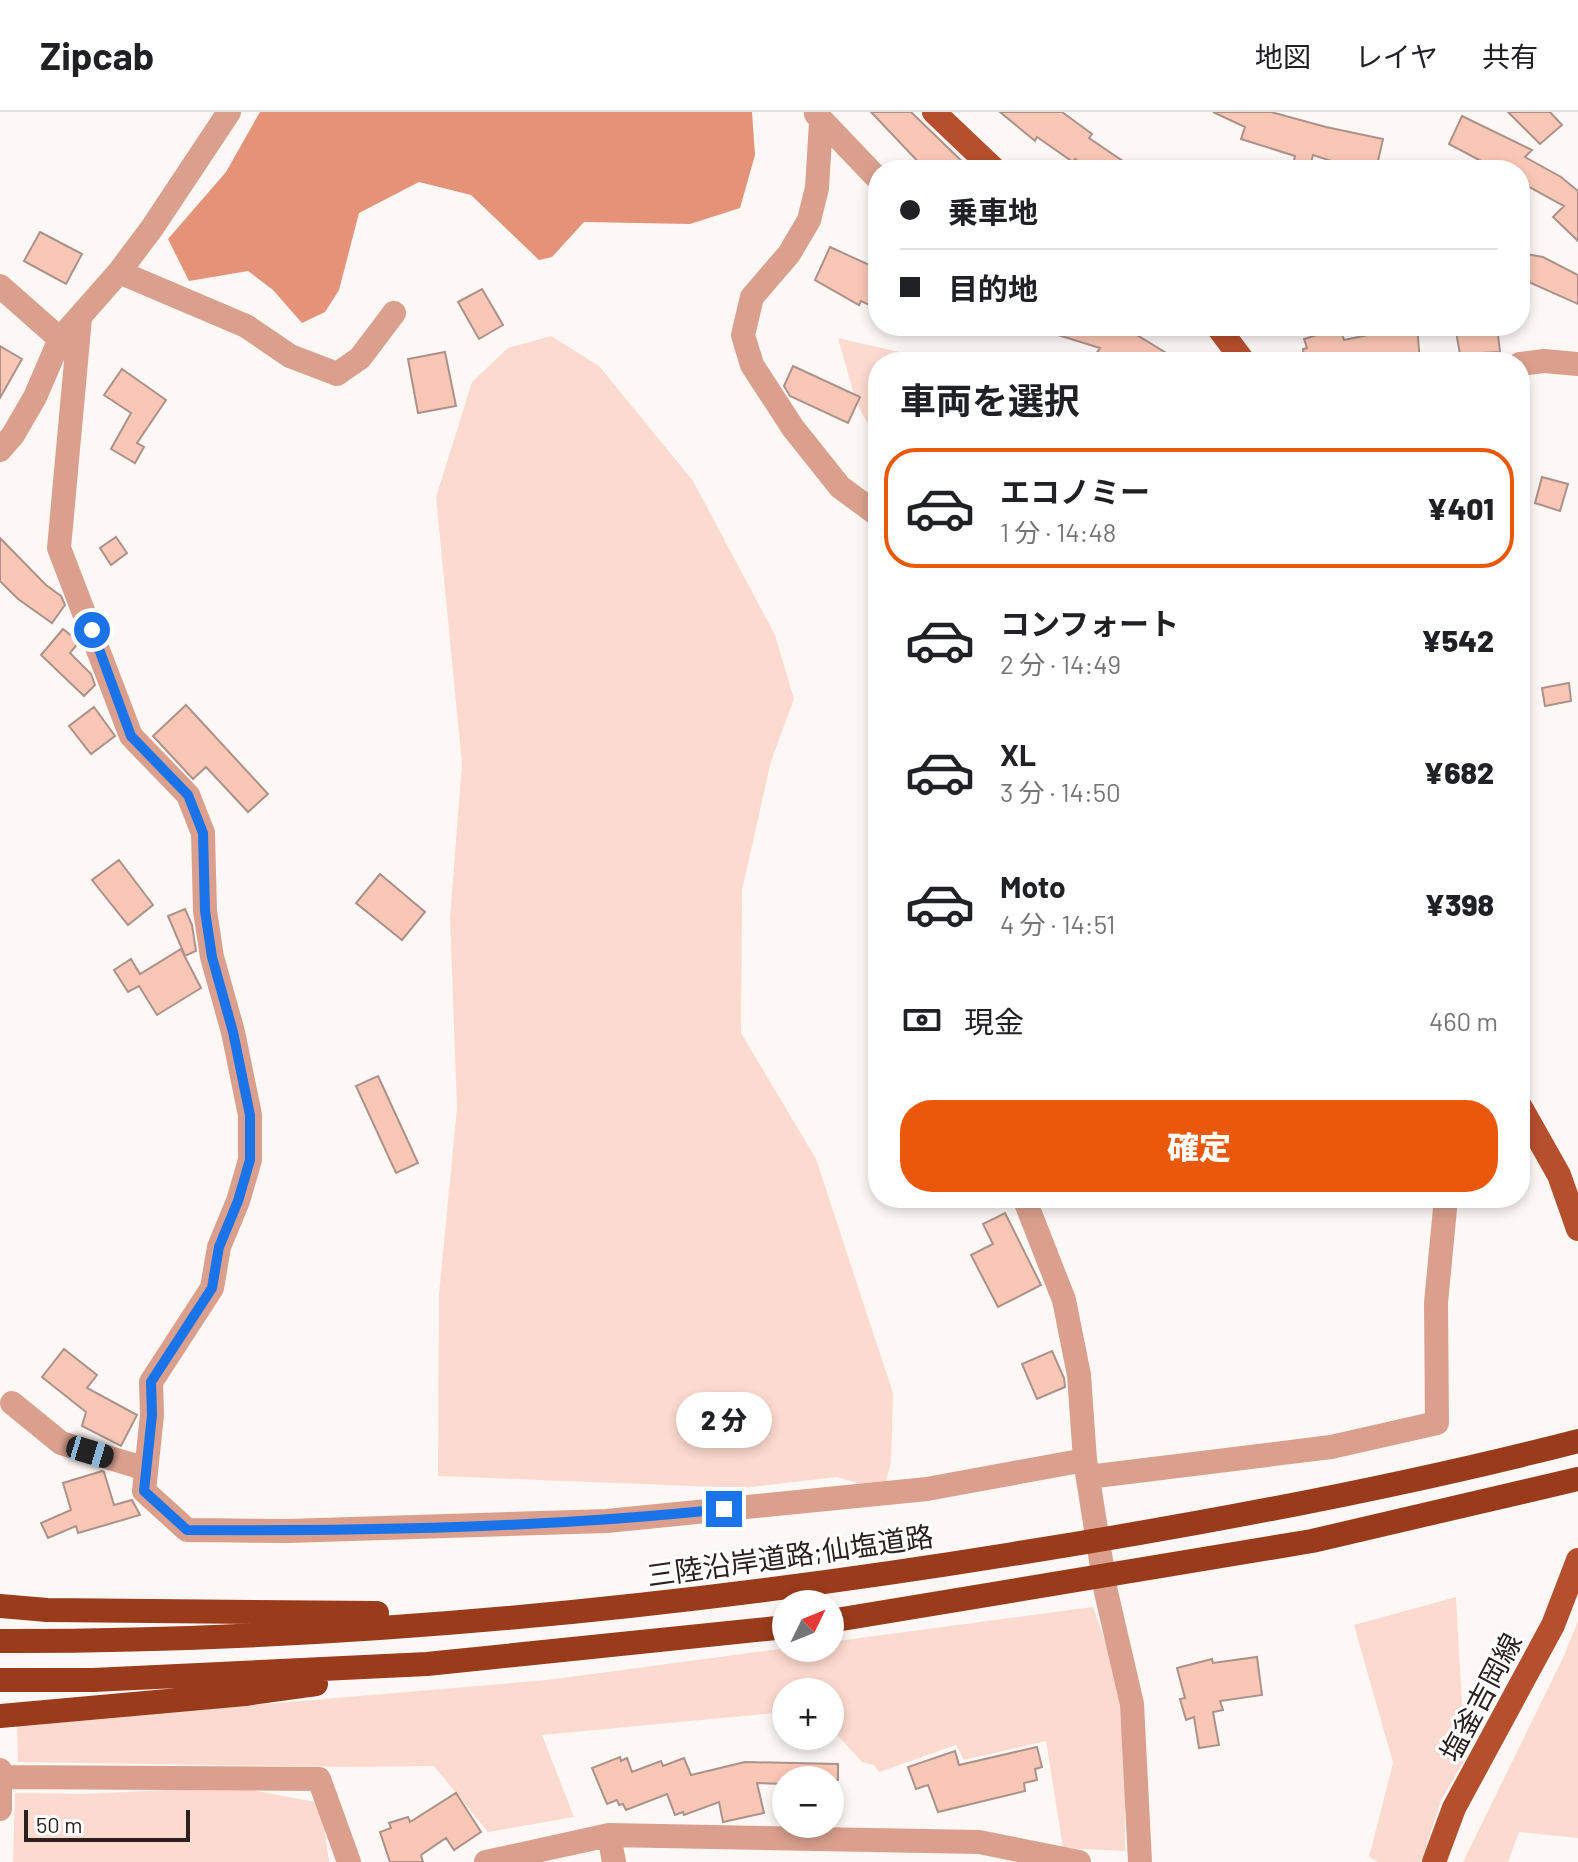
<!DOCTYPE html>
<html lang="ja">
<head>
<meta charset="utf-8">
<style>
	body { margin:0; font-family:Barlow,"Noto Sans JP",sans-serif; background:#f2f2f2; color:#202124; height:100vh; display:flex; flex-direction:column; font-size:30px; white-space:nowrap }
	* { box-sizing:border-box; margin:0 }
	p { font-size:26px; color:#757577 }
	.icon { flex:none; width:44px; height:44px; fill:none; stroke:currentColor; stroke-width:2; stroke-linecap:round; stroke-linejoin:round }
	.map { position:relative; flex:1; overflow:hidden }
	.drawer { position:absolute; left:868px; top:240px; width:662px; height:856px; display:flex; flex-direction:column; background:#fff; border-radius:32px; box-shadow:0 4px 12px #0003 }
	.drawer>* { flex:none }
	.hud { position:absolute; left:868px; top:48px; width:662px; height:176px; border-radius:32px; box-shadow:0 4px 12px #0003; display:grid; align-content:center; height:176px; padding:0 32px; background:#fff }
	.needle { width:52px; rotate:47deg }
	.controls { position:absolute; left:772px; top:1478px; display:grid; gap:16px }
	.controls a { display:grid; place-items:center; width:72px; height:72px; border-radius:50%; background:#fff; box-shadow:0 4px 12px #0003; font-size:40px }
	.scale { position:absolute; left:24px; bottom:20px; width:166px; box-sizing:border-box; padding-left:8px; border:4px solid #2b211e; border-top:0; font-size:22px; line-height:28px; white-space:nowrap; color:#2b211e; -webkit-text-stroke:6px #fff; paint-order:stroke }
	.end { position:absolute; width:36px; height:36px; margin:-18px; border:10px solid #1a73e8; background:#fff; box-shadow:0 0 0 4px #fff }
	.from { border-radius:50% }
	.bubble { position:absolute; height:56px; border-radius:28px; background:#fff; box-shadow:0 4px 12px #0003; font-size:26px; font-weight:800; line-height:56px; text-align:center }
	.car { position:absolute; width:24px; height:48px; margin:-24px -12px; border-radius:10px; box-shadow:0 0 6px 2px #0007; background:linear-gradient(#222 24%,#8ab4d8 0 40%,#222 0 76%,#8ab4d8 0 86%,#222 0) }
	.hud b { display:flex; align-items:center; gap:28px; height:76px; font-size:30px }
	.hud b+b { border-top:2px solid #e0e0e0 }
	.hud i { width:20px; height:20px; background:#202124 }
	ul { padding:0; list-style:none }
	li { display:flex; align-items:center; gap:24px; height:120px; margin:0 16px 12px; padding:0 16px; border:4px solid transparent; border-radius:32px }
	li div { flex:1 }
	li b { display:block; font-size:30px }
	li em { font-style:normal; font-weight:800 }
	li.active { border-color:#ea580c }
	li>.icon { width:72px; height:72px; stroke-width:1.5 }
	h2 { padding:0 32px; font-size:36px; line-height:96px }
	.pay { display:flex; align-items:center; gap:20px; height:88px; padding:0 32px; font-size:30px }
	.pay p { margin-inline-start:auto }
	.button { display:flex; gap:16px; margin-top:auto; padding:16px 32px }
	.button a { flex:1; height:92px; border-radius:32px; background:#ea580c; color:#fff; font-size:32px; font-weight:800; line-height:92px; text-align:center }
	header { display:flex; align-items:center; gap:48px; box-sizing:border-box; height:112px; padding:0 40px; background:#fff; border-bottom:2px solid #e0e0e0 }
	header strong { font-size:38px }
	nav { display:flex; gap:44px; margin-inline-start:auto; font-size:28px }
	.map>svg:first-child { display:block }
</style>
</head>
<body>
<header>
<strong>Zipcab</strong>
<nav><a>地図</a><a>レイヤ</a><a>共有</a></nav>
</header>
<div class="map">
<svg width="1578" height="1750" viewBox="0 0 1578 1750">
	<rect width="100%" height="100%" fill="#fdf8f6"/>
	<path fill="#fddacf" d="M551,224l48,30 94,115 82,154 19,64 -23,62 -29,129 -1,143 75,126 77,234 -2,70 -8,28 -46,-14 -94,11 -305,-12 1,-182 18,-186 -7,-190 12,-154 -26,-267 36,-115 36,-34z
		M838,226l105,24h-65v81l-22,-41z
		M1456,1485l9,162 -24,41 -20,62h-43l-9,-5 24,-94 -39,-138z
		M1093,1495l32,91v153l-62,-3 -17,-107 -82,19 -8,-15 -77,27 -5,-7 -12,-3 -32,-35v-35h-44v20l-244,23 32,82 -86,15 -54,-66 -90,1 -326,-5 -1,-37 530,-45 240,-32h43v-6z
		M1578,1509v217l-59,-6 -11,30h-45l100,-204z
		M236,1675l85,16 8,59h-316l2,-69 67,1z"/>
	<path fill="#e49278" d="M260,0h492l3,43 -15,53 -50,16 -106,-2 -32,35 -13,3 -68,-65 -52,-13 -60,31 -20,77 -14,22 -23,11 -29,-33 -25,-19 -59,10 -21,-42 58,-67z"/>
	<path fill="#fac6b5" stroke="#ab928a" stroke-width="2" d="M871,0h40l60,58h-45z
		M1000,0h62l30,22 -3,4 47,32h-46l-15,-11 -2,3 -36,-25 -2,4z
		M1213,0h58l55,15 57,12 -7,31h-17l-46,-15 -4,15h-17l3,-14 -54,-17 4,-12z
		M1508,0h42l12,13 -22,19z
		M1462,4l70,34 -7,7 36,20 17,14v50l-25,-24 11,-11 -44,-24v-12h-22l-49,-26z
		M40,120l42,22 -16,30 -42,-23z
		M830,135l48,22v40l-17,-8 -2,4 -44,-25z
		M1520,141l23,4 35,18v29l-58,-26z
		M482,177l21,36 -24,14 -21,-37z
		M1043,214h79l59,36h-71l-14,-8 4,-6 -58,-18z
		M1410,214h7l3,36h-27l-2,-5h-48l1,5h-32l-2,-6h-6l-1,-7 4,-1 -3,-9 36,-11 4,12z
		M1455,214h42l3,26 -40,2z
		M0,234l22,13 -22,39z
		M445,240l11,54 -38,7 -10,-54z
		M793,254l67,31 -12,26 -58,-27 -6,-10z
		M122,257l44,31 -29,43 7,4 -9,16 -24,-14 20,-36 -27,-18z
		M1542,365l26,7 -8,27 -25,-8z
		M116,425l11,16 -16,12 -11,-17z
		M0,426l46,47 15,11 4,9 -13,18 -34,-24 -18,-18z
		M63,517l16,13 -9,11 21,21 4,11 -11,11 -43,-41z
		M1569,571l2,18 -26,5 -3,-18z
		M186,593l82,89 -20,18 -42,-45 -13,12 -40,-43z
		M94,595l21,29 -24,18 -22,-28z
		M119,748l34,45 -25,20 -36,-45z
		M380,762l45,38 -23,28 -46,-37z
		M185,797l7,16 4,26 -11,5 -17,-40z
		M181,837l20,39 -44,27 -18,-29 -11,6 -14,-22 17,-11 9,15z
		M378,964l40,87 -22,10 -40,-87z
		M1005,1101l36,72 -43,22 -27,-52 22,-11 -10,-20z
		M64,1237l33,26 -10,13 50,27 -16,31 -39,-20 4,-14 -44,-35z
		M1052,1239l12,27 1,9 -28,12 -15,-35z
		M102,1359l2,1 10,33 18,-5 8,15 -62,18 -2,-7 -28,12 -7,-15 30,-13 -8,-27z
		M1257,1545l5,38 -42,6 3,9 -10,2 6,33 -20,3 -5,-31 -8,3 -6,-21 5,-1 -8,-30 35,-9 1,4z
		M1037,1635l5,20 -7,2 2,11 -13,3 1,8 -87,21 -10,-27 -12,4 -8,-22 47,-16 4,14z
		M620,1645l1,4 6,-3 5,14 29,-11 2,5 21,-8 7,17 54,-13 93,2v16h-52v4l-29,-1 7,30 -41,9 -4,-20 -35,13 -1,-3 -8,3 -8,-21 -41,16 -3,-6 -4,1 -2,-5 -10,4 -15,-36z
		M456,1681l25,39 -27,18 -8,-12 -25,17 2,7h-33l-10,-30 11,-4 -2,-5 19,-6 2,5z"/>
	<g fill="none" stroke-linecap="round" stroke-linejoin="round">
		<path stroke="#daa08d" stroke-width="24" d="M816,2l62,65
			M821,10l-4,66 -8,32 -20,34 -37,43 -9,38 9,30 41,63 47,59 38,28
			M119,160l127,54 44,30 47,18 23,-16 34,-45
			M0,174l60,53
			M80,206l-21,230 72,188 57,59 15,38 2,78 7,46 21,75 17,83v45l-12,41 -19,46 -7,41 -61,94 1,33 -8,76 43,39 101,1 319,-10 320,-32 158,-29
			M1520,252l24,-3 34,3
			M0,338l13,-15 22,-38 25,-58 59,-67 33,-44 77,-116
			M1024,1086l40,102 15,75 6,85 21,132 26,112 8,158
			M12,1291l49,40 85,26
			M1088,1365l243,-30 106,-24 -1,-120 10,-105
			M0,1658v39
			M1,1665l318,2 30,83
			M609,1723l5,27
			M486,1750l123,-27 370,7 100,20"/>
		<path stroke="#b64f2d" stroke-width="24" d="M934,0l61,58
			M1217,214l27,36
			M1520,994l39,69 19,54
			M1434,1750l20,-54 99,-183 25,-65"/>
		<path stroke="#9a3b1b" stroke-width="24" d="M0,1494l47,4 330,3
			M830,1509l482,-80 266,-62
			M0,1529c339,1 678,-33 1013,-87 189,-30 379,-65 565,-113
			M0,1568h93l334,-16 359,-37
			M0,1604l245,-22 71,-10"/>
	</g>
	<g fill="none" stroke-linecap="round" stroke-linejoin="round">
		<path stroke="#1a73e8" stroke-width="10" d="M92,518l39,106 57,59 15,38 2,78 7,46 21,75 17,83v45l-12,41 -19,46 -7,41 -61,94 1,33 -8,76 43,39c179,1 359,-2 537,-21"/>
	</g>
	<g text-anchor="middle" dominant-baseline="central" stroke-width="6" stroke-linejoin="round" paint-order="stroke">
		<g font-size="28" fill="#2b211e" stroke="#fff">
			<text transform="translate(790 1443) rotate(-8)">三陸沿岸道路;仙塩道路</text>
			<text transform="translate(1480 1585) rotate(-62)">塩釜吉岡線</text>
		</g>
	</g>
</svg>
<div class="controls">
<a><svg class="needle" viewBox="-14 -14 28 28"><path d="M0-13l5 13h-10z" fill="#e53935"/><path d="M0 13l5-13h-10z" fill="#757577"/></svg></a>
<a>+</a>
<a>−</a>
</div>
<div class="scale">50 m</div>
<i class="end from" style="left:92px;top:518px"></i>
<i class="end" style="left:724px;top:1397px"></i>
<div class="bubble" style="left:676px;top:1280px;width:96px">2 分</div>
<i class="car" style="left:90px;top:1340px;rotate:107deg"></i>
<div class="hud">
<b><i class="from"></i>乗車地</b>
<b><i></i>目的地</b>
</div>
<section class="drawer">
<h2>車両を選択</h2>
<ul>
<li class="active"><svg class="icon" aria-label="car" viewBox="0 0 24 24"><path d="M5 17H2v-5l4-1 3-4h7l3 4 3 1v5h-3M9 17h6M6 11h13"/><circle cx="7" cy="17" r="2"/><circle cx="17" cy="17" r="2"/></svg><div><b>エコノミー</b><p>1 分 · 14:48</p></div><em>¥401</em></li>
<li><svg class="icon" aria-label="car" viewBox="0 0 24 24"><path d="M5 17H2v-5l4-1 3-4h7l3 4 3 1v5h-3M9 17h6M6 11h13"/><circle cx="7" cy="17" r="2"/><circle cx="17" cy="17" r="2"/></svg><div><b>コンフォート</b><p>2 分 · 14:49</p></div><em>¥542</em></li>
<li><svg class="icon" aria-label="car" viewBox="0 0 24 24"><path d="M5 17H2v-5l4-1 3-4h7l3 4 3 1v5h-3M9 17h6M6 11h13"/><circle cx="7" cy="17" r="2"/><circle cx="17" cy="17" r="2"/></svg><div><b>XL</b><p>3 分 · 14:50</p></div><em>¥682</em></li>
<li><svg class="icon" aria-label="car" viewBox="0 0 24 24"><path d="M5 17H2v-5l4-1 3-4h7l3 4 3 1v5h-3M9 17h6M6 11h13"/><circle cx="7" cy="17" r="2"/><circle cx="17" cy="17" r="2"/></svg><div><b>Moto</b><p>4 分 · 14:51</p></div><em>¥398</em></li>
</ul>
<div class="pay"><svg class="icon" aria-label="cash" viewBox="0 0 24 24"><path d="M3 7h18v10H3z"/><circle cx="12" cy="12" r="2"/></svg>現金<p>460 m</p></div>
<div class="button"><a>確定</a></div>
</section>
</div>
</body>
</html>
